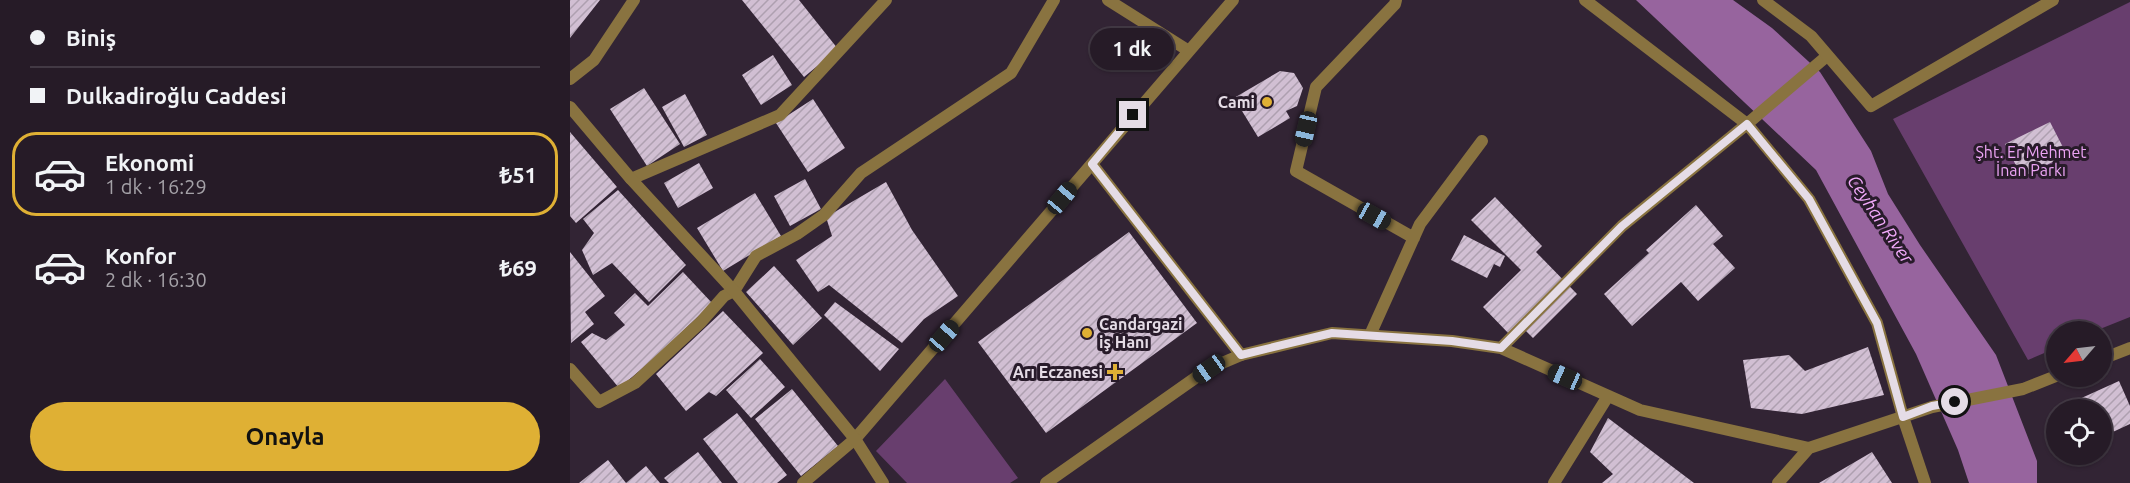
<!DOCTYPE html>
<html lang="tr">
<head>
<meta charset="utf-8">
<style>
	body { margin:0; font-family:Ubuntu,sans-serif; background:#2e242f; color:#f1f3f6; height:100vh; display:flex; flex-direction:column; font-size:22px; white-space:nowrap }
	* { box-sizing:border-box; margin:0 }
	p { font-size:20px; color:#a4a1a7 }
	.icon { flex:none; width:33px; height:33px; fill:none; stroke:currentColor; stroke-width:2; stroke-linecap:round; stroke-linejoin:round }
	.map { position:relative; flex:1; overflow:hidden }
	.details { display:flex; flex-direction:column; background:#261b27; width:570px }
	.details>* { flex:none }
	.top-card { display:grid; align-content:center; height:132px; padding:0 30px; background:#261b27 }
	.needle { width:39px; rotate:242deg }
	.controls { position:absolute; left:1476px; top:321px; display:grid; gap:12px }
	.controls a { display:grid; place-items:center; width:66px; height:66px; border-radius:50%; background:#261b27; box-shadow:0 2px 4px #0004,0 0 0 2px #423944; font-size:30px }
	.end { position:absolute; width:27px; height:27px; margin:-14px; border:8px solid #e5dce6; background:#111; box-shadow:0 0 0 3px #111 }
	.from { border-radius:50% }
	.bubble { position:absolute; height:42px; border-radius:21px; background:#261b27; box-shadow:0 2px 4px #0004,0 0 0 2px #423944; font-size:20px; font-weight:600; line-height:42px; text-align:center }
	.car { position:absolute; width:18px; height:36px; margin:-18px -9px; border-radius:8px; box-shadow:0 0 4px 2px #0007; background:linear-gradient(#222 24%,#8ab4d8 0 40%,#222 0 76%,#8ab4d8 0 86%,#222 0) }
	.top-card b { display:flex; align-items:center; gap:21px; height:57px; font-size:22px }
	.top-card b+b { border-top:2px solid #423944 }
	.top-card i { width:15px; height:15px; background:#f1f3f6 }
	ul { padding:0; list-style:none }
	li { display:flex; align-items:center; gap:18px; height:84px; margin:0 12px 9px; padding:0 18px; border:3px solid transparent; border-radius:24px }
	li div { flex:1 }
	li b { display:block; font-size:22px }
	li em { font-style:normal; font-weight:600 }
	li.current { border-color:#dfb034 }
	li>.icon { width:54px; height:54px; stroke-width:1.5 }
	.primary-button { display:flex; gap:12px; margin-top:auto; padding:12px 30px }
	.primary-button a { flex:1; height:69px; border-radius:36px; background:#dfb034; color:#111; font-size:24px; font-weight:600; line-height:69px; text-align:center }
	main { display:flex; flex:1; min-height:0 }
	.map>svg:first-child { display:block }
</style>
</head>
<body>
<main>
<section class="details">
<div class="top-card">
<b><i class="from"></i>Biniş</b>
<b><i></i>Dulkadiroğlu Caddesi</b>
</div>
<ul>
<li class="current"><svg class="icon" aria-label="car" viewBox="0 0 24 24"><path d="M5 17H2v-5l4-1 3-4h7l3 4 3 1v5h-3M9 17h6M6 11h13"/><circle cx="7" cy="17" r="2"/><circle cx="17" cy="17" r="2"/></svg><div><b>Ekonomi</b><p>1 dk · 16:29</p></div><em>₺51</em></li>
<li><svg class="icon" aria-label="car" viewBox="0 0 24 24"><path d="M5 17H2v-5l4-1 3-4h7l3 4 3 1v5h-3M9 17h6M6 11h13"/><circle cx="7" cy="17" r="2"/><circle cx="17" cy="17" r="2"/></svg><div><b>Konfor</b><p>2 dk · 16:30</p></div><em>₺69</em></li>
</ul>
<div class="primary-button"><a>Onayla</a></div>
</section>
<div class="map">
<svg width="1560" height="483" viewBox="0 0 1560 483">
	<defs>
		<pattern id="building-hatch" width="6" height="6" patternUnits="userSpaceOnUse" patternTransform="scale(1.5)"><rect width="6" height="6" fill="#d1bfd3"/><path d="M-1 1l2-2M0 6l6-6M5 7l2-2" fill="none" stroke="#aea0b0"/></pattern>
	</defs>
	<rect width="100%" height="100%" fill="#322434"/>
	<path fill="#683e6e" d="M1560,2v315l-35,14 -39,1v16l-28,12 -135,-241z
		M375,379l73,99 -8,5h-103l-31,-32z"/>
	<path fill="#97649e" d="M1066,0h97l39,28 48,44 51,79 17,43 32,51 76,110 41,106v22h-68l-11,-33 -42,-96 -100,-184z"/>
	<path fill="url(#building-hatch)" d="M0,0h30l-30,38z
		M172,0h57l39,49 -34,28z
		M203,55l19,30 -31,20 -19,-30z
		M710,71l14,2 9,15 -6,18 -11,5 4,7 -32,19 -24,-39z
		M74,88l36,56 -33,22 -37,-57z
		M115,94l22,41 -23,12 -22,-40z
		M243,99l32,49 -37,24 -32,-49z
		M1480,122l17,33 -45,22 -17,-33z
		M0,132l47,55 -41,36 -6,-7z
		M129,163l14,25 -35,20 -14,-25z
		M235,179l16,30 -31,17 -16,-30z
		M316,182l26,48 46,66 -34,23 -22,24 -73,-58 -11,7 -22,-32 36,-24 -6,-19z
		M48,190l68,75 -37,37 -37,-39 -19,12 -11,-25 12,-17 -11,-14z
		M185,193l26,43 -58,35 -26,-43z
		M925,197l47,49 -6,6 41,42 -44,44 -12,-12 -10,10 -28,-29 38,-37 -50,-50z
		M1126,205l27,31 -10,8 22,24 -37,33 -17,-19 -49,44 -28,-32 45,-41 -3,-3z
		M559,232l68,91 -151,110 -68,-91z
		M894,235l41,21 -5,11 -6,-3 -7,14 -36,-18z
		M0,252l35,44 -20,16 9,12 -23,19z
		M204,266l48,52 -29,27 -47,-53z
		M113,272l29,31 -56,54 -37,31 -38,-46 11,-9 14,7 19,-15 -11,-12 21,-20 13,13z
		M265,302l64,47 -19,22 -56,-56z
		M153,311l40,42 -47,43 -7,-4 -23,19 -30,-37z
		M1298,347l16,48 -82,19 -51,-6 -8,-48 46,-5 16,16z
		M190,359l25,28 -34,31 -25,-28z
		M1549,381l11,25v18l-28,13v-27h-47z
		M222,389l46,57 -37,30 -46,-57z
		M167,413l50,62 -10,8h-39l-35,-44z
		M1038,418l86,65h-92l11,-9 -23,-22z
		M128,452l24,31h-53l-5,-5z
		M1302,452l20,31h-73z
		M38,460l18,23 20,-17 14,17h-81z"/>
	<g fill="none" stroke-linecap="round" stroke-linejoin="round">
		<path stroke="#897340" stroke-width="12" d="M826,0l-1,4 -79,83 -20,84 118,67
			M522,164l149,191
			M800,335l50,-111 62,-83"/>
		<path stroke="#897340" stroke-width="12" d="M1177,124l80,-68"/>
		<path stroke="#897340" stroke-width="12" d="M538,0l81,51
			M1193,0l48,36 60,70 182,-106
			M61,179l149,-64 106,-115
			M931,348l121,-122 125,-102
			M0,369l29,33 36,-19 66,-61 23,-26 10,-5 22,-35 41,-22 27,-19 37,-42 150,-100 43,-73
			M233,483l52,-44 378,-439
			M476,483l162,-114 33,-14 91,-22 120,8 49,7 139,62 169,38
			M984,483l54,-87"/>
		<path stroke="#897340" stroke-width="12" d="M1015,0l162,124 62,75 68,124 26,94 22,66
			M0,79l24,-19 40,-60
			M0,107l61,72 103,112 121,148 28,44
			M1532,359l28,-11
			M1208,483l31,-35 123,-41 91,-18 33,-13"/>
	</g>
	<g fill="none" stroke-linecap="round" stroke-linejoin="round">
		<path stroke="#e5dce6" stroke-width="8" d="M563,115l-41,49 149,191 91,-22 120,8 49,7 121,-122 125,-102 62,75 68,124 26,94 29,-11 23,-4"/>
	</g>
	<g fill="#dfb034" stroke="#281b2a" stroke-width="2">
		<circle cx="697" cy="102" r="6"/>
		<circle cx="517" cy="333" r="6"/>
		<path d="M542 363h6v6h6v6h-6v6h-6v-6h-6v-6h6z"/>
	</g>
	<g text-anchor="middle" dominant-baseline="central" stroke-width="6" stroke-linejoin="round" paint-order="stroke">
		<g font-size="16" font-weight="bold" fill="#e5dce6" stroke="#281b2a" text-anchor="end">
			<text x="685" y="102">Cami</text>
			<text x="529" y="324" text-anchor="start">Candargazi<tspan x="529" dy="18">iş Hanı</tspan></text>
			<text x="533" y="372">Arı Eczanesi</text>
		</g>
		<g font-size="16" fill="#eca4f5" stroke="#281b2a">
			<text x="1461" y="152">Şht. Er Mehmet<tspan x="1461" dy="18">İnan Parkı</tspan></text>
		</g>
		<g font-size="18" font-style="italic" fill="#f2aafb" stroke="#281b2a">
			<text transform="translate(1311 219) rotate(56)">Ceyhan River</text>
		</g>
	</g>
</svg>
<div class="controls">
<a><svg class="needle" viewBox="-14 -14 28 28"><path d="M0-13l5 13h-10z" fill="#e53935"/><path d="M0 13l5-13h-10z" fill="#a4a1a7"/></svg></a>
<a><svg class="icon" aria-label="locate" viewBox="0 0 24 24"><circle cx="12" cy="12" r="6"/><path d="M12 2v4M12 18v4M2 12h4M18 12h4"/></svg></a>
</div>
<i class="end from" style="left:1385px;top:402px"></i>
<i class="end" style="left:563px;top:115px"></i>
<div class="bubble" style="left:520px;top:28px;width:84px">1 dk</div>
<i class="car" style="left:736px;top:129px;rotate:193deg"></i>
<i class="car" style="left:492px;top:198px;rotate:40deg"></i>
<i class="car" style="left:804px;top:216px;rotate:119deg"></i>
<i class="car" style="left:374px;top:336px;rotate:41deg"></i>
<i class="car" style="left:639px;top:369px;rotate:235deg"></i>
<i class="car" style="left:995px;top:377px;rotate:294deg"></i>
</div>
</main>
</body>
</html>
